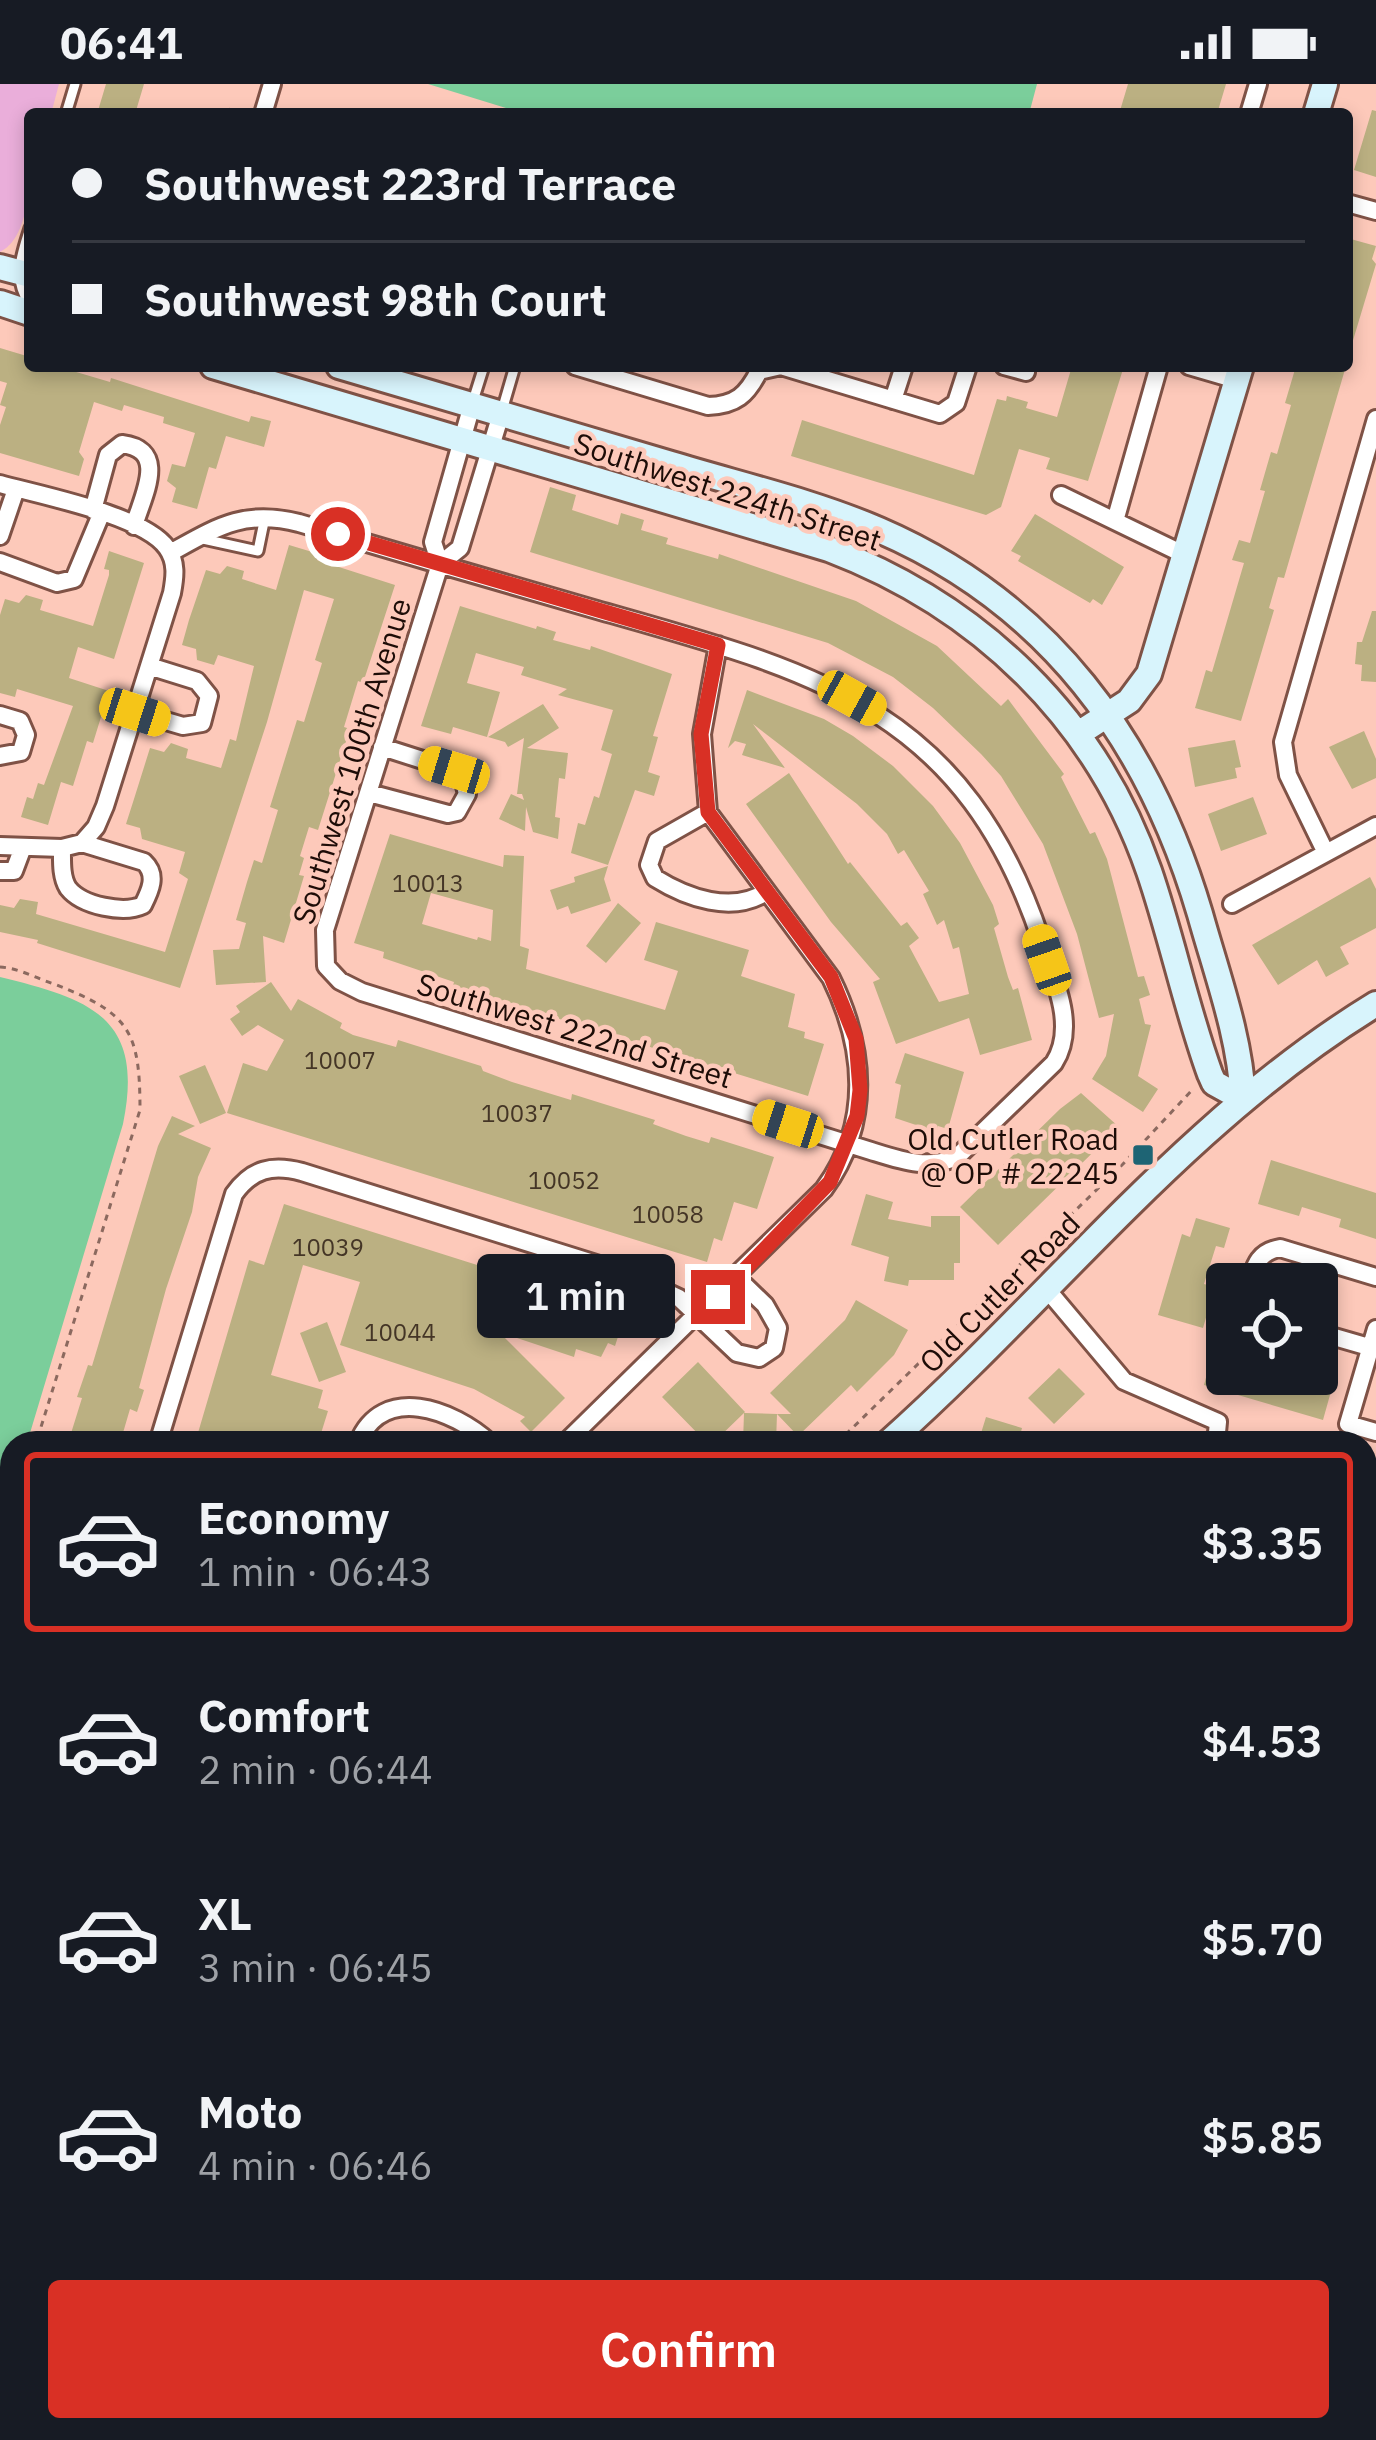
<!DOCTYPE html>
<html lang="en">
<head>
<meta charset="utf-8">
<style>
	body { margin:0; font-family:"IBM Plex Sans",sans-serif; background:#20242c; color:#f1f3f6; height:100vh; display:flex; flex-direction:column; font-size:45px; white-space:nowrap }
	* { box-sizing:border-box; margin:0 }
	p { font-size:39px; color:#9ea1a6 }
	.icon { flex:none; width:66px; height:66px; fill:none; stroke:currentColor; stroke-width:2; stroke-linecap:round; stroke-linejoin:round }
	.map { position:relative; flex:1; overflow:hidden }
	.side { position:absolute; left:0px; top:1347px; width:1377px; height:1011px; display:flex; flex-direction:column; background:#171b24; border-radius:36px 36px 0 0; box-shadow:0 6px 18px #0003 }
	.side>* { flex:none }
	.banner { position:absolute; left:24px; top:24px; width:1329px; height:264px; border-radius:12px; box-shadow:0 6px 18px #0003; display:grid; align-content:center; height:264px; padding:0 48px; background:#171b24 }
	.tools { position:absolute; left:1206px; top:1179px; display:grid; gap:24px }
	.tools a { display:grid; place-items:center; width:132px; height:132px; border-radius:12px; background:#171b24; box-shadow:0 6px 18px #0003; font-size:60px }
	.end { position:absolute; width:54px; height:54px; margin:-27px; border:15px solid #d93025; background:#fff; box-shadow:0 0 0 6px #fff }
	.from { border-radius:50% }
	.bubble { position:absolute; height:84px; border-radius:12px; background:#171b24; box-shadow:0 6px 18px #0003; font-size:39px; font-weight:600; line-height:84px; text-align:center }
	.car { position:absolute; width:36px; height:72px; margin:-36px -18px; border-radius:15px; box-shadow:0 0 9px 3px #0007; background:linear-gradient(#f5c518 24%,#345 0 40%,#f5c518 0 76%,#345 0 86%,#f5c518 0) }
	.banner b { display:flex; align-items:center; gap:42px; height:114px; font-size:45px }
	.banner b+b { border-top:3px solid #363941 }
	.banner i { width:30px; height:30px; background:#f1f3f6 }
	ul { padding:21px 0 0; list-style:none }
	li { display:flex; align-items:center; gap:36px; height:180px; margin:0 24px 18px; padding:0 24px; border:6px solid transparent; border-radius:12px }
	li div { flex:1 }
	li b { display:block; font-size:45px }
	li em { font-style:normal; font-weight:600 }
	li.active { border-color:#d93025 }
	li>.icon { width:108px; height:108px; stroke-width:1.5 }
	.button { display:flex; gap:24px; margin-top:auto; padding:24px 48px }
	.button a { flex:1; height:138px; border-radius:12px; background:#d93025; color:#fff; font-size:48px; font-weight:600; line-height:138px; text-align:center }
	.status { display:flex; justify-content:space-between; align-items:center; height:84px; padding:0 60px; background:#171b24; direction:ltr }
	.status svg { height:33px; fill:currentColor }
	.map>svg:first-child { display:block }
</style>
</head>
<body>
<div class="status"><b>06:41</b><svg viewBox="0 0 49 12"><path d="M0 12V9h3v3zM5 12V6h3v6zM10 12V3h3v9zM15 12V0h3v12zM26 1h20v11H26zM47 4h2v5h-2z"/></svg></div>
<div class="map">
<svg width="1376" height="2356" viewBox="0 0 1376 2356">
	<rect width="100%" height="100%" fill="#fdc9ba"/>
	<path fill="#eaaeda" d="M0,0h59l-8,30h-21c0,36 7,120 -30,138z"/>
	<path fill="#c681b5" d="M1365,1888l11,3v368l-11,-3z"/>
	<path fill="#7bce9b" d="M428,0h609l-8,30h-504z
		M0,893c90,22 145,40 123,147l-96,319h-15v50l-12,40z"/>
	<path fill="#bbb082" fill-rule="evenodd" d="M106,0h38l-9,30h-38z
		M1128,0h98l-9,30h-98z
		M1372,26l4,1v66l-22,-7z
		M1347,154l29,8 -4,13 4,5 -25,83h-4z
		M0,264l30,9v9h26l54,16 1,-4 138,44 2,-6 20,5 -7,26 -38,-11 -10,33 -7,-2 -12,42 -25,-7 4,-14 -9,-7 5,-17 13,3 10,-34 -32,-10 1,-6 -40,-12 -2,6 -28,-9 -15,50 5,7 -5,17 -79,-23v-28l6,-18 -6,-2 7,-22 -7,-2z
		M1072,282h52l-36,115 -42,-12 4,-11 -31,-9 -18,58 -15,8 -195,-59 11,-36 172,55 23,-76 9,2 1,-5 21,6 -2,6 31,9z
		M1296,282h50l-62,212 -6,-1 -9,31 5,2 -33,111 -46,-13 11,-38 6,2 32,-109 -12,-3 7,-20 11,3 15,-52 -5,-1 11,-38 6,2 14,-49 -6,-2z
		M550,403l26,8 -4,15 46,15 3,-12 23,7 -3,10 27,8 -2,6 52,15 1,-5 137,47 81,45 64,60 7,-7 56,75 -3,3 29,57 5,-2 12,27 31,118 6,-1 6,19 -11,4 6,25 6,1 -13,51 20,13 -15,23 -51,-33 14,-23 8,-42 -15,4 -22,-84 -34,-90 -42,-68 -20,-22 -48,-46 -40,-31 -65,-34 -298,-91z
		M1035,430l89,53 -22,38 -9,-6 -3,4 -72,-42 3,-5 -10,-5z
		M289,461l30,9 -2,6 78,25 -32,98 -5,-2 -14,46 6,2 -32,101 -9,-3 -9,29 4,2 -5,17 5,1 -20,67 -21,-7 3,46 -50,3 -3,-35 26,-1 7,-26 -10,-3 11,-38 7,-22 8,3 16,-53 -8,-3 27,-87 7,2 18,-59 -7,-3 19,-61 -30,-9 -37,132 -87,266 -143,-45 1,-3 -38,-8v-27l14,3 6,-9 18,3 -2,12 129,38 23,-73 -9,-6 6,-21 -43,-13 -2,-11 -14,-4 8,-25 16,-51 14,4 7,-9 17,6 -2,9 35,10 9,-29 6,2 18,-75 -36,-11 -4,10 -17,-5 -1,-11 -14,-4 7,-25 17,-50 14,4 7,-8 17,5 -2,8 34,11z
		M109,467l35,12 -30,96 -36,-12 -9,31 40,13 -16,52 -6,-2 -14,45 -12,-4 -13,43 -27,-8 6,-20 6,2 5,-16 6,2 29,-79 -56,-17 -2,8 -15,-4v-78l5,-16 14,4 7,-8 17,5 -3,10 53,16 16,-51v-5l-5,-1z
		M460,522l76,23 1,-3 19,6 -3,8 37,10 1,-4 81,28 -19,62 5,1 -10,35 12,4 -6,20 -19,-6 -27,75 -37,-12 7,-30 7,2 9,-29 5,2 13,-44 -11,-4 12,-40 -55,-15 9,-6 -46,-14 3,-8 -48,-14 -9,30 33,9 -13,45 -34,-10 -2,7 -30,-8z
		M1372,527h4v71l-15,-1 1,-16 -7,-1 2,-22h5z
		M747,606l77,29 29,17 40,30 40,40 27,37 33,62 6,19 -5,4 14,49 5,13 5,-2 14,52 -52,15 -11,-37 -73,26 -23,-62 7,-3 -49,-57 -85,-118 43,-31 59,91 2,-2 51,64 6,-4 12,16 -10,8 30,56 30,-8 -10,-47 -6,2 -9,-29 -7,5 -14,-31 6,-3 -25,-41 -6,4 -11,-20 -30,-30 -104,-80 32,44 -43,-13 4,-11 -11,-3 -7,7z
		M543,620l16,24 -32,20 41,5 -3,26 -6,-1 -4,39 5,1 -2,21 -25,-7 -7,-25 -1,24 -26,-12 12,-25 13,6 -2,-6h-5l7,-56 -16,9 -3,-5 -17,-5z
		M1364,647l12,28v19l-24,11 -23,-42z
		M1235,656l6,27 -6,1 2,10 -42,9 -7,-39z
		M1253,713l14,37 -46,17 -13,-37z
		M390,750l113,33 1,-12 20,1 -4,90 9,3 -3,20 139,41 13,-39 -34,-11 12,-38 93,28 -8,26 54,18 -7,33 17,5 -1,6 20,6 -16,52 -355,-110 1,-4 -71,-24 1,-6 -30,-9zM431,809l62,17 -2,31 -13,-4 -1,3 -55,-16z
		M608,782l-4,13 7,22 -40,13 -3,-8 -11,4 -7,-20 25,-8 -1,-5z
		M1370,793l6,12v39l-36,19 9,17 -23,13 -9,-17 -39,25 -26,-40z
		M618,819l23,20 -35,40 -20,-17z
		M271,898l20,29 7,-12 44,24 -2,5 13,7 43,12 2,-7 83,26 2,5 29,11 59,18 1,-6 83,26 -2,4 33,12 23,7 2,-6 63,20 -17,52 -23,-7 -12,39 -8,-3 -7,24 -480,-149 16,-50 24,8 17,-31 -26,-15 -16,11 -12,-17 10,-7 -4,-6z
		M905,969l59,19 -16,57 -10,-3 -1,6 -42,-14 6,-33 -6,-2z
		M205,981l21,48 -26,11 -21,-48z
		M1081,1009l38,34 -121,118 -38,-38 100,-98z
		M172,1032l23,10 -17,8 33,14 -13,29 -6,35 -26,77 -27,99 5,2 -7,22 -7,-3 -10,34h-52l14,-45 -5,-1 11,-32 4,1 66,-220z
		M1271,1076l105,33v46l-37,-12 2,-8 -39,-12 -3,9 -41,-12z
		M866,1110l27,8 -5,17 43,8v-11h29v47h-6v17h-45l-1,6 -24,-5 5,-24 -38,-12z
		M284,1120l342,108 -11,34 -7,-3 -7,14 -25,-8 -2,8 -75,-25 66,66 -34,34 -11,-11 5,-4 -51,-28 -134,-44 20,-63 -57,-17 -32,110 52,15 -5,18 10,3 -10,32h-123l54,-183 15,5z
		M1196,1134l34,10 -6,20 -8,-2 -12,38 11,3 -12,41 -45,-13 24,-81 8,3z
		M856,1216l52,30 -14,25 -37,37 -6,-7 -53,51 -21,-22h14l-21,-21 75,-73z
		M327,1238l19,50 -27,10 -19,-49z
		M1213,1267l14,4v19l90,-3 18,6 -12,43 -119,-35z
		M698,1278l47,50 -32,31h-6l-45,-46z
		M1059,1284l26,26 -31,30 -26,-26z
		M744,1329l33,1 -1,29h-33z
		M986,1333l36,11 -4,15h-40z"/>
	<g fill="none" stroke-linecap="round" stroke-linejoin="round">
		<defs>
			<path id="lane" d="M66,30l9,-30
				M30,144c-9,29 -18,50 0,77
				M473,317l11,-35
				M501,330l14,-48
				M203,455l55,12 7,-34
				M1365,1551l11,3
				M1365,1630l11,3
				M871,2346l34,10
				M1082,2346l34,10
				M1018,2356l3,-10
				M1350,2356l3,-10"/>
			<path id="street" d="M263,30l9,-30
				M1249,30l9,-30
				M1347,119l29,8
				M575,282l133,40c28,-1 39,-11 51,-35l22,-5 159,48 16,-11 12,-37
				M1004,282l22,6
				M1189,282l48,14
				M893,316l11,-34
				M0,400c39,11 144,31 167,64 10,14 8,29 5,45l-67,213 -9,21 -14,16
				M1061,411l124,60
				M93,426l15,-55 14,-11c47,6 21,51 12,82
				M1115,437l44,-155
				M0,452l16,-47
				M170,469c47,-26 74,-44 129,-30 99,29 199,59 298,87 215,61 366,96 444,330 12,37 37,86 13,123l-96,93c-28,15 -58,4 -87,-5l-509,-159 -22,-11 -14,-15 -1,-36 115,-366 -7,-22 39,-137
				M0,478l57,21 17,-4 28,-67
				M440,480l20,-16 41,-134
				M135,628l48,14 19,-3 7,-27 -12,-15 -48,-15
				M0,631l20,6 6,14 -5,17 -21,4
				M369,709l79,21 9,-2 10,-18 -4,-16 -9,-8 -72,-23
				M708,728l-51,29 -8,24 6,13c32,20 77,36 111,14
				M0,762l62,2 20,-5 62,19c14,13 6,29 -1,43 -19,9 -61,1 -75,-17 -7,-11 -6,-27 -6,-40
				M1325,767l-37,-76 -5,-33 93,-323
				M0,787h14l9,-24
				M1232,820l144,-78
				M1249,1200c6,-19 9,-32 31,-36l96,29
				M1045,1203l79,94 94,41 -2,21
				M1376,1245l-28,95 28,8
				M1317,1248l59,17
				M158,1359l76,-249c18,-25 38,-30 68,-22l326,102 51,24 58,55 22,5 15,-10 4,-20 -13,-23 -28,-27
				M358,1359c24,-60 95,-34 132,0
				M565,1359l259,-254c48,-66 41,-142 7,-211l-123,-166 -6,-78 16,-89
				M0,1709l12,-7
				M1365,1805l11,-39
				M0,1831l12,4
				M1365,1853l11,3
				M0,1866l12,21
				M2,2356l17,-10
				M384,2356l3,-10"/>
			<path id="secondary" d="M1316,30l9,-30
				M0,183l30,8
				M0,219l30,10
				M213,282l616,183c150,57 267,169 320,322 23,67 37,137 61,203l4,9 29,16
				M339,282c110,33 221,65 332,98 69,21 141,37 208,66 169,73 270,211 321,384 17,61 40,122 43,185
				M1078,650l51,-33 20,-27 92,-308
				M888,1359c164,-146 298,-323 488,-439
				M0,2083l12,-7
				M627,2356l3,-10"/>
		</defs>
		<use href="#lane" stroke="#7f5246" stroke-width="15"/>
		<use href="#street" stroke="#7f5246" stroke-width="22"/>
		<use href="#secondary" stroke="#7f5246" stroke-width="30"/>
		<path stroke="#8b695f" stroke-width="3" stroke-dasharray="6 6" stroke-linecap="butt" d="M229,30l4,-11
			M0,883c18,1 36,11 54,17 75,29 86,46 86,126l-104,333
			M837,1359l286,-279 71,-76
			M0,1475l12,-38
			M0,2042l12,-7"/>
		<use href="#lane" stroke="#fff" stroke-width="9"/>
		<use href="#street" stroke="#fff" stroke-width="16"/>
		<use href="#secondary" stroke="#d8f4fc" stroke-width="24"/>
	</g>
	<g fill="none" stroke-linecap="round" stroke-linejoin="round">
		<path stroke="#d93025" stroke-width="15" d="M338,450l380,111 -17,89 7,78 123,165 25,62 4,51 -3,26 -27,66 -112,115"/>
	</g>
	<rect fill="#1e6474" stroke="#fdc9ba" stroke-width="4.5" x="1131" y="1059" width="24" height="24" rx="6"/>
	<g text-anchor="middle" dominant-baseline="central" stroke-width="9" stroke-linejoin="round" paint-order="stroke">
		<g font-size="24" fill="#443526">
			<text x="428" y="799">10013</text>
			<text x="340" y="976">10007</text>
			<text x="517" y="1029">10037</text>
			<text x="564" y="1096">10052</text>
			<text x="668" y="1130">10058</text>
			<text x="328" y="1163">10039</text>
			<text x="400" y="1248">10044</text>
		</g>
		<g font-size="30" fill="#1d0c07" stroke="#fdc9ba">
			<text transform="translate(728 407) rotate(18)">Southwest 224th Street</text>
			<text transform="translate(351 677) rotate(-73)">Southwest 100th Avenue</text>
			<text transform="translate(575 946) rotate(17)">Southwest 222nd Street</text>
			<text transform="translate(999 1208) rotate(-45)">Old Cutler Road</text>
		</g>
		<g font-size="30" fill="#1d0c07" stroke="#fdc9ba" text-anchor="end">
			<text x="1119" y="1054">Old Cutler Road<tspan x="1119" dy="34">@ OP # 22245</tspan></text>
		</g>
	</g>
</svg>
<div class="tools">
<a><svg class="icon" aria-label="locate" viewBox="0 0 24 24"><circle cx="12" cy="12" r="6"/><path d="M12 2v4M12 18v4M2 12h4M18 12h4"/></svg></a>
</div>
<i class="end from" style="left:338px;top:450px"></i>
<i class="end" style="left:718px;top:1213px"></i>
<div class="bubble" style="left:477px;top:1170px;width:198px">1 min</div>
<i class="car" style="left:852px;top:614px;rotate:119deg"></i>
<i class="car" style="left:135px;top:628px;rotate:108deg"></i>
<i class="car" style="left:454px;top:686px;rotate:287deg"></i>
<i class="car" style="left:1047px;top:876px;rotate:341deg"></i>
<i class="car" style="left:788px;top:1040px;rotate:288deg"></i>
<div class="banner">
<b><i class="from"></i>Southwest 223rd Terrace</b>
<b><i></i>Southwest 98th Court</b>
</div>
<section class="side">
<ul>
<li class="active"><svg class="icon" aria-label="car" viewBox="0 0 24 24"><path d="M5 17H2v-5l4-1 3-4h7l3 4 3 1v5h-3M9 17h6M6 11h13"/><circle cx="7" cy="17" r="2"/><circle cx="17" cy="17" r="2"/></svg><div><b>Economy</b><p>1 min · 06:43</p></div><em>$3.35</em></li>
<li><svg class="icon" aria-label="car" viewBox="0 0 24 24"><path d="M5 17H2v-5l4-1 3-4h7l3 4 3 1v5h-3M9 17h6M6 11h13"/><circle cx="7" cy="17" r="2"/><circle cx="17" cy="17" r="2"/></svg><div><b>Comfort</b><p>2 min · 06:44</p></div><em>$4.53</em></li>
<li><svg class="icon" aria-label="car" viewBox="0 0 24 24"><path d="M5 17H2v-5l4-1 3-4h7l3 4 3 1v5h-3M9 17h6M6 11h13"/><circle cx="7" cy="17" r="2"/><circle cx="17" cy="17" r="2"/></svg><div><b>XL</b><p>3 min · 06:45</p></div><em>$5.70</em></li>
<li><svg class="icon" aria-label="car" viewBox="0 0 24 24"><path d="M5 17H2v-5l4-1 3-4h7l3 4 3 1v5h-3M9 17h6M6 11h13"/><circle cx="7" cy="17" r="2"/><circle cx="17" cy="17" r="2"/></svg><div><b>Moto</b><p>4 min · 06:46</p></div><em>$5.85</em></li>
</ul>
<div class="button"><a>Confirm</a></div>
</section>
</div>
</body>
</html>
